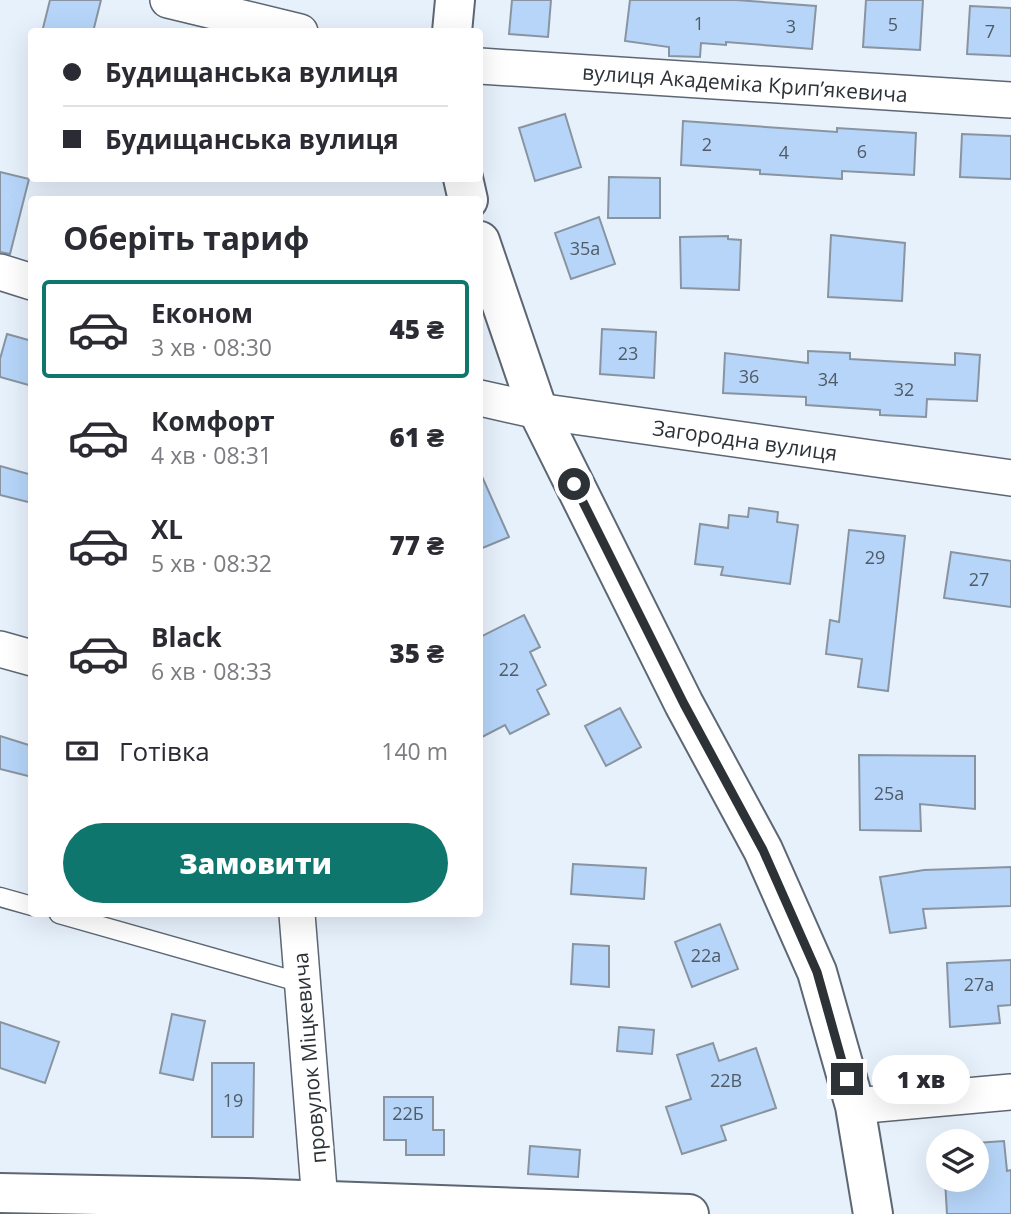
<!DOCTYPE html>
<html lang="uk">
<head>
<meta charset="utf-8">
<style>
	body { margin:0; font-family:"Open Sans",sans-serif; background:#f7f7f7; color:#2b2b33; height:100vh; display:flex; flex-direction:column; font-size:26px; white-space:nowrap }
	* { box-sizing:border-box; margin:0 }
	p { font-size:23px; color:#7c7c81 }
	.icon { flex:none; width:38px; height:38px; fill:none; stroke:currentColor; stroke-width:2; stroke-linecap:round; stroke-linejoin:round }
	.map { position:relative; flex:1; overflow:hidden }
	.sheet { position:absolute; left:28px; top:196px; width:455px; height:721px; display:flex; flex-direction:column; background:#fff; border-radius:7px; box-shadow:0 7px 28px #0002 }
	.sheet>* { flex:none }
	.guide { position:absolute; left:28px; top:28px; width:455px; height:154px; border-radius:7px; box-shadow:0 7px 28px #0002; display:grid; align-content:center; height:154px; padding:0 35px; background:#fff }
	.buttons { position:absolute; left:926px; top:1129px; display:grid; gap:14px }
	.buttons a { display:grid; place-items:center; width:63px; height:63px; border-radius:50%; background:#fff; box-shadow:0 7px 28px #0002; font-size:35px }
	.end { position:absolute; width:32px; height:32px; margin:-16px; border:9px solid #2d3237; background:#fff; box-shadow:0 0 0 4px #fff }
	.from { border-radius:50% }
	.bubble { position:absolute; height:49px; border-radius:24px; background:#fff; box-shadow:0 7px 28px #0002; font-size:23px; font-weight:800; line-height:49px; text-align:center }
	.guide b { display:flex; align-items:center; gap:24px; height:66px; font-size:26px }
	.guide b+b { border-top:2px solid #e1e1e2 }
	.guide i { width:18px; height:18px; background:#2b2b33 }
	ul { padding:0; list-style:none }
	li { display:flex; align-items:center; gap:21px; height:98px; margin:0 14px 10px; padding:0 21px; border:4px solid transparent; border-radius:7px }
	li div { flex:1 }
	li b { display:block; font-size:26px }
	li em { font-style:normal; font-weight:800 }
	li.selected { border-color:#0f766e }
	li>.icon { width:63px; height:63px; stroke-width:1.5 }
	h2 { padding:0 35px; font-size:32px; line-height:84px }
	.pay { display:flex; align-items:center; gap:18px; height:77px; padding:0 35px; font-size:26px }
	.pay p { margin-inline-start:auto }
	.button { display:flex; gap:14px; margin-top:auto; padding:14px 35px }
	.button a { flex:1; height:80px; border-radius:42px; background:#0f766e; color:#fff; font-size:28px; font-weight:800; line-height:80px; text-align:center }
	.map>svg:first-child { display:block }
</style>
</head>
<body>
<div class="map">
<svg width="1011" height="1214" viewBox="0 0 1011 1214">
	<rect width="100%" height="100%" fill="#e7f1fc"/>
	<path fill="#b6d5f8" stroke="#8994a1" stroke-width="2" d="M50,0h51l-8,32h-51z
		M512,0h39l-3,37 -39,-3z
		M630,0h106l80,6 -4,43 -86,-7v3l-25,-2 -1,14 -31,-1v-9l-44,-6z
		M866,0h57l-3,50 -57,-3z
		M970,6l41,2v48l-44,-2z
		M565,114l16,53 -46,14 -16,-53z
		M683,121l154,11v-4l79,5 -2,42 -72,-4v8l-82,-5v-4l-79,-5z
		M962,134l49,2v43l-51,-2z
		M0,172l29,7 -19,75 -10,-2z
		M609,177l51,1v40h-52z
		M599,217l16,47 -44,15 -16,-46z
		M831,235l74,8 -3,58 -74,-4z
		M728,236v3l13,1 -2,50 -58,-2 -1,-51z
		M602,329l54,3 -2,46 -54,-4z
		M7,334l25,7v45l-32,-9v-18z
		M808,351l42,2v6l105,6v-12l25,2 -3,46 -50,-2 -1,18 -46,-2v-5l-74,-5v-8l-83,-4 2,-40 83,10z
		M0,466l32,9v28l-32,-8z
		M480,472l29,65 -29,12z
		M749,508l29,4 -1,10 21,3 -8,59 -69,-9 2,-8 -28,-3 5,-40 28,4 1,-13 19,2z
		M849,530l56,6 -17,155 -30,-4 4,-28 -36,-5 4,-34 9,2z
		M951,552l60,9v46l-67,-9z
		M524,615l16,32 -10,5 16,33 -9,5 12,24 -39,20 -5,-9 -25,13v-101z
		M620,708l21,39 -35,19 -21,-40z
		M0,736l32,10v31l-32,-8z
		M859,755l116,1v53l-55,-5 1,27 -61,-1z
		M573,864l73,4 -2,31 -73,-5z
		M1011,867v39l-88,3 3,19 -36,5 -10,-56 44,-7z
		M720,924l18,45 -46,18 -17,-45z
		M573,944l36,2v41l-38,-3z
		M1011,960v45l-13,1 2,17 -50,4 -3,-64z
		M172,1014l33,7 -12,59 -33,-7z
		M0,1022l59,20 -14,41 -45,-15z
		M619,1027l35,3 -2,24 -35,-3z
		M713,1043l6,18 37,-13 20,60 -55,18 5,14 -44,14 -16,-47 25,-8 -14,-44z
		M212,1063h42l-1,74h-41z
		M384,1097h49v33h11v25h-38v-15h-22z
		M1004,1141l3,30 4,-1v44h-64l-2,-34h31v-37z
		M530,1146l50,4 -2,27 -50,-3z"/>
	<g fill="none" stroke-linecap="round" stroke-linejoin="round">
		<defs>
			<path id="lane" d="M0,897l32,9
				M59,914l243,69"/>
			<path id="street" d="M168,0l132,32
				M480,66l531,34
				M0,272l32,10
				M480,398l58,13 473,67
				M0,649l32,9
				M297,914l23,288
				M855,1106l156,-14"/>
			<path id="secondary" d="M452,32l3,-32
				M463,178l5,22
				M480,241l58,170 146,293 79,146 54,122 38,134 18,108
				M0,1193l246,5 443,16"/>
		</defs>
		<use href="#lane" stroke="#5d6773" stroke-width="21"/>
		<use href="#street" stroke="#5d6773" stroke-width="38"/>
		<use href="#secondary" stroke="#5d6773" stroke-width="42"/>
		<use href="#lane" stroke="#fff" stroke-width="18"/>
		<use href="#street" stroke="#fff" stroke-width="35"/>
		<use href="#secondary" stroke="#fff" stroke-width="38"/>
	</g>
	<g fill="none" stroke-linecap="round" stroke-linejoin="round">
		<path stroke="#2d3237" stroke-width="9" d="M574,484l110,220 79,146 54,122 30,107"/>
	</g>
	<g text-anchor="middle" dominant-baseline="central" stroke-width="7" stroke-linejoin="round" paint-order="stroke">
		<g font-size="18" fill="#4f5b67">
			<text x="699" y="23">1</text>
			<text x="893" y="24">5</text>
			<text x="791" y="26">3</text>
			<text x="990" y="31">7</text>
			<text x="707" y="144">2</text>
			<text x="862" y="151">6</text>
			<text x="784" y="152">4</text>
			<text x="585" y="248">35а</text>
			<text x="628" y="353">23</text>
			<text x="749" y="376">36</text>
			<text x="828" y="379">34</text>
			<text x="904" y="389">32</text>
			<text x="875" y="557">29</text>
			<text x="979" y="579">27</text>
			<text x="509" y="669">22</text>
			<text x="889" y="793">25а</text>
			<text x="706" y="955">22а</text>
			<text x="979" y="984">27а</text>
			<text x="726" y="1080">22В</text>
			<text x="233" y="1100">19</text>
			<text x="408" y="1113">22Б</text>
		</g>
		<g font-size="21" fill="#2d3237" stroke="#fff">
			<text transform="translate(745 83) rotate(4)">вулиця Академіка Крипʼякевича</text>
			<text transform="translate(745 440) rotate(8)">Загородна вулиця</text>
			<text transform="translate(309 1058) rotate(-95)">провулок Міцкевича</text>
		</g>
	</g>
</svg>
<div class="buttons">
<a><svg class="icon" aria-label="layers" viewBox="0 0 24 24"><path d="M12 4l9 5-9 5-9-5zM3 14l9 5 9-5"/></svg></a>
</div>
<i class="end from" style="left:574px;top:484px"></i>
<i class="end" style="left:847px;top:1079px"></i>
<div class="bubble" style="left:872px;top:1055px;width:98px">1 хв</div>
<div class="guide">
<b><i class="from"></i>Будищанська вулиця</b>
<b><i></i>Будищанська вулиця</b>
</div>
<section class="sheet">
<h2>Оберіть тариф</h2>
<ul>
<li class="selected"><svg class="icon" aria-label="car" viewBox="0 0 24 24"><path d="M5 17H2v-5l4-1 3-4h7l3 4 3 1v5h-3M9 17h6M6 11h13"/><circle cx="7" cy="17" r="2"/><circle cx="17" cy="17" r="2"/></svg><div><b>Економ</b><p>3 хв · 08:30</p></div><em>45 ₴</em></li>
<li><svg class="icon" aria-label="car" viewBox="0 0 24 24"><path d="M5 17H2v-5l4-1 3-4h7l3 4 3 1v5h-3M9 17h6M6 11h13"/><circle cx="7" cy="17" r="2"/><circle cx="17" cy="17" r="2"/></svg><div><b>Комфорт</b><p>4 хв · 08:31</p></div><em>61 ₴</em></li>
<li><svg class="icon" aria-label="car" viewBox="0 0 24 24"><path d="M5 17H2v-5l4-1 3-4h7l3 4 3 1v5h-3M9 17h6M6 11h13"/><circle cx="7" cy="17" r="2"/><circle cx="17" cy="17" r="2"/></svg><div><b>XL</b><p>5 хв · 08:32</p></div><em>77 ₴</em></li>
<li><svg class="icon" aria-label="car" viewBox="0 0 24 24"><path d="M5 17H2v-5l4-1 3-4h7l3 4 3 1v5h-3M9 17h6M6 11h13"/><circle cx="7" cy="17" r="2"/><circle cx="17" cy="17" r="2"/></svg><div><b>Black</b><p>6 хв · 08:33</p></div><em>35 ₴</em></li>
</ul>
<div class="pay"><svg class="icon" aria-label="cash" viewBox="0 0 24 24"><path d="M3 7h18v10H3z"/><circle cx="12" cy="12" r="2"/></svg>Готівка<p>140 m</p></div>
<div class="button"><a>Замовити</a></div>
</section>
</div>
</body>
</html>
